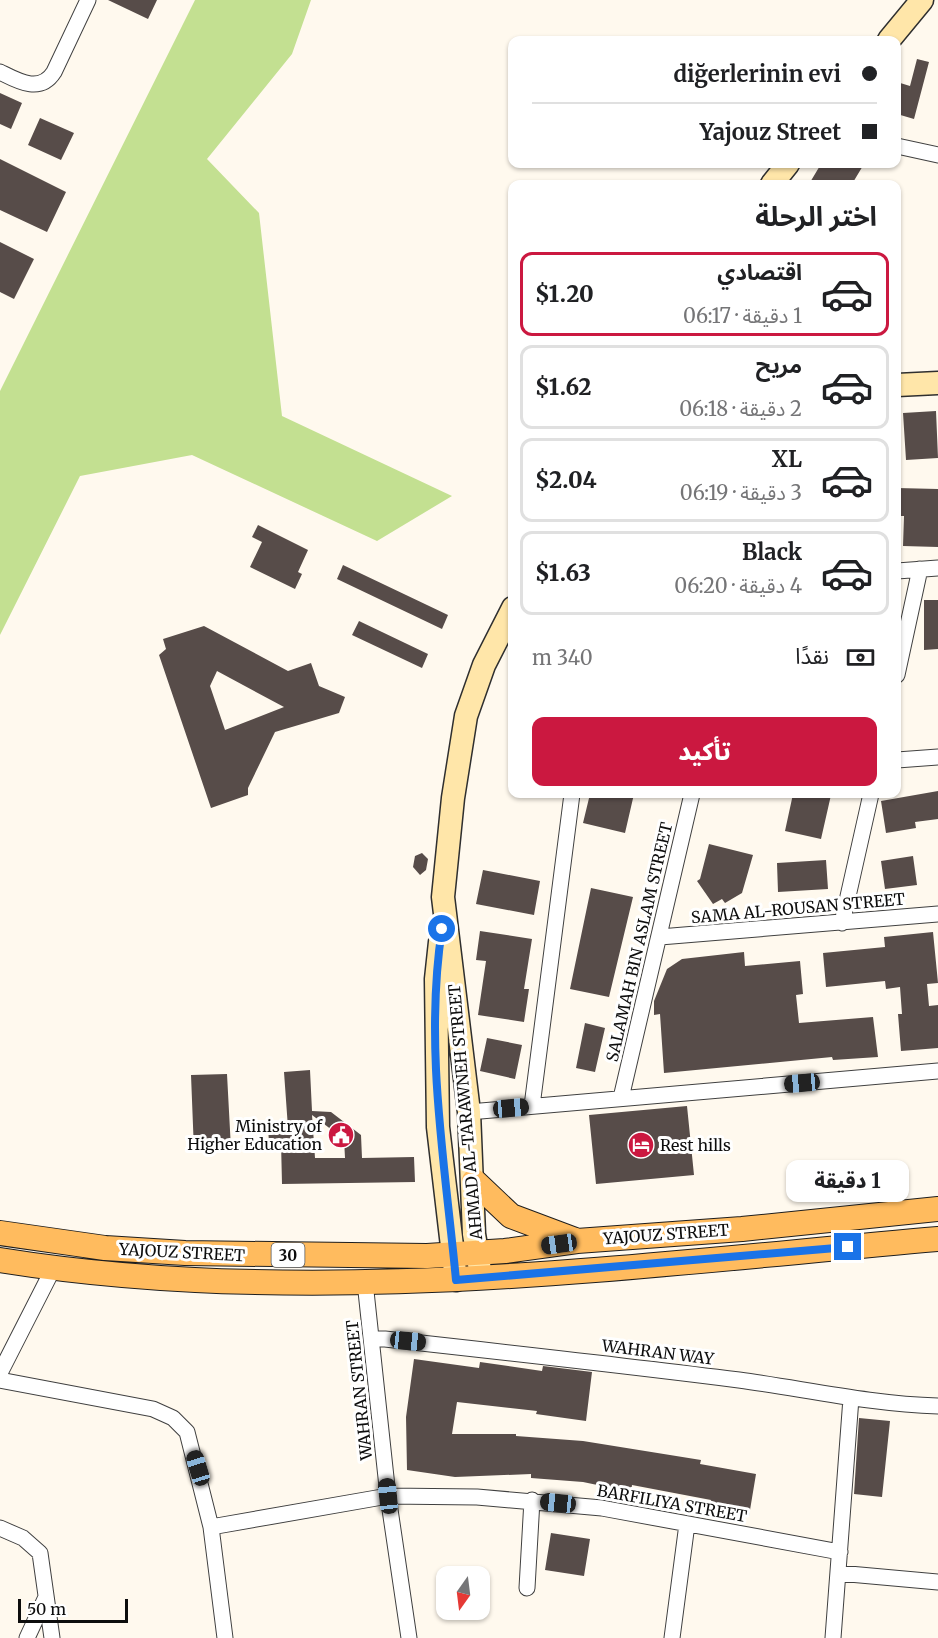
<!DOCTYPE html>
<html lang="ar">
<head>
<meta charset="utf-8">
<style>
	body { margin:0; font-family:Merriweather,"Noto Sans Arabic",serif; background:#f6f6f6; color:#202124; direction:rtl; height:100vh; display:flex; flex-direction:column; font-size:22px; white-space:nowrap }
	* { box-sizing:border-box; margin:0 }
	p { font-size:20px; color:#757577 }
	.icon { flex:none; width:33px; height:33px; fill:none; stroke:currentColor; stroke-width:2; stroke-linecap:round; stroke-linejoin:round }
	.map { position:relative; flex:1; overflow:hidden; direction:ltr }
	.details { position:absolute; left:508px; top:180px; width:393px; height:618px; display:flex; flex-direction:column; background:#fff; border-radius:12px; box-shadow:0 2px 4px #0004; direction:rtl }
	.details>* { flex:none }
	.guide { position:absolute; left:508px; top:36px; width:393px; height:132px; border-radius:12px; box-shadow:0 2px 4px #0004; direction:rtl; display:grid; align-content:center; height:132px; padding:0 24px; background:#fff }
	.needle { width:39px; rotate:194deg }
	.fabs { position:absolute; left:436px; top:1566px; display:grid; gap:12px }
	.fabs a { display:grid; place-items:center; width:54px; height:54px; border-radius:12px; background:#fff; box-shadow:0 2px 4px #0004; font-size:30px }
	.scale { position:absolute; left:18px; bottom:15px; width:110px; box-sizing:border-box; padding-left:6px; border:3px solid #0d0d0d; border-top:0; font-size:16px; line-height:21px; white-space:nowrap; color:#0d0d0d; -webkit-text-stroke:4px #fff; paint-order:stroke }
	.end { position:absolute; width:27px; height:27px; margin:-14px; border:8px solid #1a73e8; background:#fff; box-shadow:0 0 0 3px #fff }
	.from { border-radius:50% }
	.bubble { position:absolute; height:42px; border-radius:12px; background:#fff; box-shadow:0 2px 4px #0004; font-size:20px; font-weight:800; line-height:42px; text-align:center; direction:rtl }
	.car { position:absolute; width:18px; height:36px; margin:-18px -9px; border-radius:8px; box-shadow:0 0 4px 2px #0007; background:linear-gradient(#222 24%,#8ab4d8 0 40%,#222 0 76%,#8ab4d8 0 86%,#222 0) }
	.guide b { display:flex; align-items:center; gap:21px; height:57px; font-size:22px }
	.guide b+b { border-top:2px solid #e0e0e0 }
	.guide i { width:15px; height:15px; background:#202124 }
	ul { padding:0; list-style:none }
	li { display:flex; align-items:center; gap:18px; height:84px; margin:0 12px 9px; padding:0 12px; border:3px solid #e0e0e0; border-radius:12px }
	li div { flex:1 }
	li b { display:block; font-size:22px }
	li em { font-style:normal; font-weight:800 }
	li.current { border-color:#cb1840 }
	li>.icon { width:54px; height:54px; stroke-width:1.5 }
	h2 { padding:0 24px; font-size:27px; line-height:72px }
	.pay { display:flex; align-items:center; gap:15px; height:66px; padding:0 24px; font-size:22px }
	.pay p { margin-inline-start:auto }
	.cta { display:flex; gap:12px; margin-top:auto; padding:12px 24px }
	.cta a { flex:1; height:69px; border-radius:12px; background:#cb1840; color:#fff; font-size:24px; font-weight:800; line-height:69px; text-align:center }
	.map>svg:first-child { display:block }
</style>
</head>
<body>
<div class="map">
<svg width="938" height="1638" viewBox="0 0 938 1638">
	<rect width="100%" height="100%" fill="#fff9ee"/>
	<path fill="#c3e091" d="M195,0h116l-19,54 -85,105 52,54 23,203 170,80 -75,45 -185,-86 -112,21 -80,159v-244z"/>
	<path fill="#574c49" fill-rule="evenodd" d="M108,0h49l-9,19z
		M917,59l12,3 -15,57 -17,-5v-32l13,4z
		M0,93l22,10 -11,26 -11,-5z
		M40,118l34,15 -13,27 -33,-15z
		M0,159l66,33 -19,40 -47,-22z
		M821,164h43l-12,20h-43z
		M0,242l34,17 -20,40 -14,-7z
		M936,411l2,47 -32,2 -3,-47z
		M897,488l41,1v58l-35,-1 1,-30h-7z
		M258,525l50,25 -10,22 4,2 -7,15 -45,-22 12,-25 -10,-5z
		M343,565l105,50 -6,14 -105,-50z
		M924,600h14v49l-14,1z
		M359,621l69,33 -6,14 -70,-33z
		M204,626l84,45 23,-8 8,23 26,11 -6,16 -64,19 -27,56v7l-37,13 -52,-153 7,-6 -3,-10zM217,671l67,36 -59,23 -15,-44z
		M938,791v28l-23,3 1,6 -30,5 -5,-32z
		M590,794h44l-9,39 -42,-10z
		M793,794l38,1 -10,44 -36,-8z
		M709,844l44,11 -11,38 -17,10 -3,-4 -9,5 -16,-23 3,-2z
		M422,853l6,6 -2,11 -6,5 -7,-8 2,-11z
		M913,856l4,29 -32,4 -4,-28z
		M826,860l2,29 -50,3 -1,-29z
		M483,870l57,11 -6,34 -58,-11z
		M591,888l42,9 -24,100 -39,-8z
		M480,931l52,8 -8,50h5l-5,33 -46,-7 8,-54 -10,-1z
		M933,932l5,51 -11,1 2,22 9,-1v43l-37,3 -3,-37h4l-2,-27 -14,2 -1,-8 -59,6 -3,-34 62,-6 -1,-10z
		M744,952l1,14 55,-5 3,33 -7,1 3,28 74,-6 5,40 -45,3 -1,-3 -168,16 -4,-59 -6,1v-14l13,-32 15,-10z
		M585,1023l20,5 -10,44 -19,-4z
		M487,1038l35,7 -7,34 -35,-8z
		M310,1070l2,41 19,1 30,23 1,23 52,-1 1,25 -133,2 -1,-42h-12l-1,-14h20l-4,-56zM312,1115l32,24 1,19h-30z
		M227,1074l4,75 -37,2 -3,-76z
		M687,1106l7,69 -98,9 -7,-69z
		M414,1359l65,9 1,-6 62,9 1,-5 49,6 -6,49 -50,-7 1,-3 -80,-9 -5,32h64v2l67,5 118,19 -1,4 56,10 -7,42 -40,-7 2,-9 -79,-15 -1,7 -48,-10 -52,-4v-4l-76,3 -48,-7 -1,-53z
		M859,1418l31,3 -8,76 -28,-3z
		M551,1533l39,6 -6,37 -39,-6z"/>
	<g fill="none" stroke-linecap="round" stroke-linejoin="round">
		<defs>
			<path id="street" d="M0,72c18,9 40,22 54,0l34,-72
				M897,146l41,9
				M897,571l41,-3
				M897,675l23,-106
				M897,760l41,-3
				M842,923l29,-129
				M660,937l278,-23
				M621,1098l71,-304
				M532,1106l40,-312
				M469,1112l469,-41
				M365,1282l23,214 21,142
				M372,1339h13c118,13 236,26 354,41 66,9 132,24 199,26
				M0,1373l54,-106
				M0,1380l153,29 20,9 14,14 24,95 14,111
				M211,1527l177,-31 89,1 125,11 238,44
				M0,1528l23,10 17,15 12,85
				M838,1573l100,9
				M527,1588l5,-88
				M27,1638l19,-41
				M672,1638l15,-114
				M833,1638l18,-240"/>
			<path id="secondary" d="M889,40l33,-40
				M772,184l16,-20
				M897,385l41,-2
				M440,942l-4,37 2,148 18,153
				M480,1270l-6,-36 -5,-122 -26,-215 10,-99 13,-82 18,-51 29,-57"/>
			<path id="primary" d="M474,1181l37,35 64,24
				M0,1233l105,15 80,5 242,3 78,-5 72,-10 165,-12 196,-20
				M0,1260c311,50 627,6 938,-21"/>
		</defs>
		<use href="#street" stroke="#404040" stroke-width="17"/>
		<use href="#secondary" stroke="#2f2f2f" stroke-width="25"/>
		<use href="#primary" stroke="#1e1e1e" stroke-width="26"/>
		<use href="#street" stroke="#fff" stroke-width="15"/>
		<use href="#secondary" stroke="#ffe6a9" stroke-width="22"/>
		<use href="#primary" stroke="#ffbb5e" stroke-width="24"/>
	</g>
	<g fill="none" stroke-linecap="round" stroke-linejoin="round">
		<path stroke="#1a73e8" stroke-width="8" d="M442,929c-18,116 3,235 14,351l392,-33"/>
	</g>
	<defs>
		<symbol id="civic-disc" viewBox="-11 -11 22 22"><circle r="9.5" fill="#cb1840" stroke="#fff"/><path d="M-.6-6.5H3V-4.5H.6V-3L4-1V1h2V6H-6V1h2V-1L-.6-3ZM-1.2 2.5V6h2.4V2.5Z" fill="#fff"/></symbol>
		<symbol id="hotel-disc" viewBox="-11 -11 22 22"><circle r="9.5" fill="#cb1840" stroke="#fff"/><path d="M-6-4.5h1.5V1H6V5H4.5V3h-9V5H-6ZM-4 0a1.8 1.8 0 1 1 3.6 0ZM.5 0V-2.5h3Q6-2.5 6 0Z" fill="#fff"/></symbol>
	</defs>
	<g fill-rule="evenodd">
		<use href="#civic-disc" x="326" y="1120" width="30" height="30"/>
		<use href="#hotel-disc" x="626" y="1130" width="30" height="30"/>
	</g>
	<g text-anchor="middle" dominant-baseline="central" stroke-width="6" stroke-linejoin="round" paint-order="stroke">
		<rect fill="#fff" stroke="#565656" stroke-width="1.5" x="271.5" y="1243" width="33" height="24" rx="4.5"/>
		<g font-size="15" font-weight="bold" fill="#0d0d0d">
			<text x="288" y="1255">30</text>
		</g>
		<g font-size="16" fill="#0d0d0d" stroke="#fff">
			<text transform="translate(798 908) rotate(-5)">SAMA AL-ROUSAN STREET</text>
			<text transform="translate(639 942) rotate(-77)">SALAMAH BIN ASLAM STREET</text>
			<text transform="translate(465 1112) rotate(-95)">AHMAD AL-TARAWNEH STREET</text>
			<text transform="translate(666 1234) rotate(-4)">YAJOUZ STREET</text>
			<text transform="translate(182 1252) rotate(3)">YAJOUZ STREET</text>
			<text transform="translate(658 1352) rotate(7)">WAHRAN WAY</text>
			<text transform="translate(359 1390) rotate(-96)">WAHRAN STREET</text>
			<text transform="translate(672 1503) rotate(10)">BARFILIYA STREET</text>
		</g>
		<g font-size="16" fill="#0d0d0d" stroke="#fff" text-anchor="end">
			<text x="322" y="1126">Ministry of<tspan x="322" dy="18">Higher Education</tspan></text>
			<text x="660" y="1145" text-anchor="start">Rest hills</text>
		</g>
	</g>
</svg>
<div class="fabs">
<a><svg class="needle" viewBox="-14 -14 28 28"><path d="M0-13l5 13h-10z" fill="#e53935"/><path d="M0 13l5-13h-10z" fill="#757577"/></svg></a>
</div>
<div class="scale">50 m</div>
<i class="end from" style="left:442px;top:929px"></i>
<i class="end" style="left:848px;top:1247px"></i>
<div class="bubble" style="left:786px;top:1160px;width:123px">1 دقيقة</div>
<i class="car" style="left:802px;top:1083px;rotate:265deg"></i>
<i class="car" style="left:511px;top:1108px;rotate:85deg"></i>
<i class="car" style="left:559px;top:1244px;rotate:262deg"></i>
<i class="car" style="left:408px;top:1341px;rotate:96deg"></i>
<i class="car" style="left:198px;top:1468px;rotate:343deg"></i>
<i class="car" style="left:388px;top:1496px;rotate:354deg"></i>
<i class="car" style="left:558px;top:1503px;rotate:276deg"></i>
<div class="guide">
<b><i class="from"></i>diğerlerinin evi</b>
<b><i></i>Yajouz Street</b>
</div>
<section class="details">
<h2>اختر الرحلة</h2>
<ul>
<li class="current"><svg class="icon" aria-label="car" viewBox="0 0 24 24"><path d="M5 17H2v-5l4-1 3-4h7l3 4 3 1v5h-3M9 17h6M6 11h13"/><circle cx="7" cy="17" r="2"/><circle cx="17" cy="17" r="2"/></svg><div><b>اقتصادي</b><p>1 دقيقة · 06:17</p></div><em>$1.20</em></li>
<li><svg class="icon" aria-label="car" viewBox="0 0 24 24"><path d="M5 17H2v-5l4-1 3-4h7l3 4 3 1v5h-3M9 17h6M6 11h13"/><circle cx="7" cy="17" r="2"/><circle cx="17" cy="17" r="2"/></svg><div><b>مريح</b><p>2 دقيقة · 06:18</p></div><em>$1.62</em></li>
<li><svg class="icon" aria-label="car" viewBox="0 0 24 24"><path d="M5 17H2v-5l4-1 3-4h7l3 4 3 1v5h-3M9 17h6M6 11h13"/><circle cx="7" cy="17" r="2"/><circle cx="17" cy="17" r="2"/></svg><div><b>XL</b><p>3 دقيقة · 06:19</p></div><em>$2.04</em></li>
<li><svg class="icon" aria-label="car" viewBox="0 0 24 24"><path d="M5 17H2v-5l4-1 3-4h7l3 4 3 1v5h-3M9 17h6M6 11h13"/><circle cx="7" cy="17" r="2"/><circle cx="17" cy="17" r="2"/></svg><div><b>Black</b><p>4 دقيقة · 06:20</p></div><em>$1.63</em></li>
</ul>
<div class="pay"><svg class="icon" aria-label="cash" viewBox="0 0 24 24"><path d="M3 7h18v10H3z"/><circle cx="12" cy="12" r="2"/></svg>نقدًا<p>340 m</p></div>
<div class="cta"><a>تأكيد</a></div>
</section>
</div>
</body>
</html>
